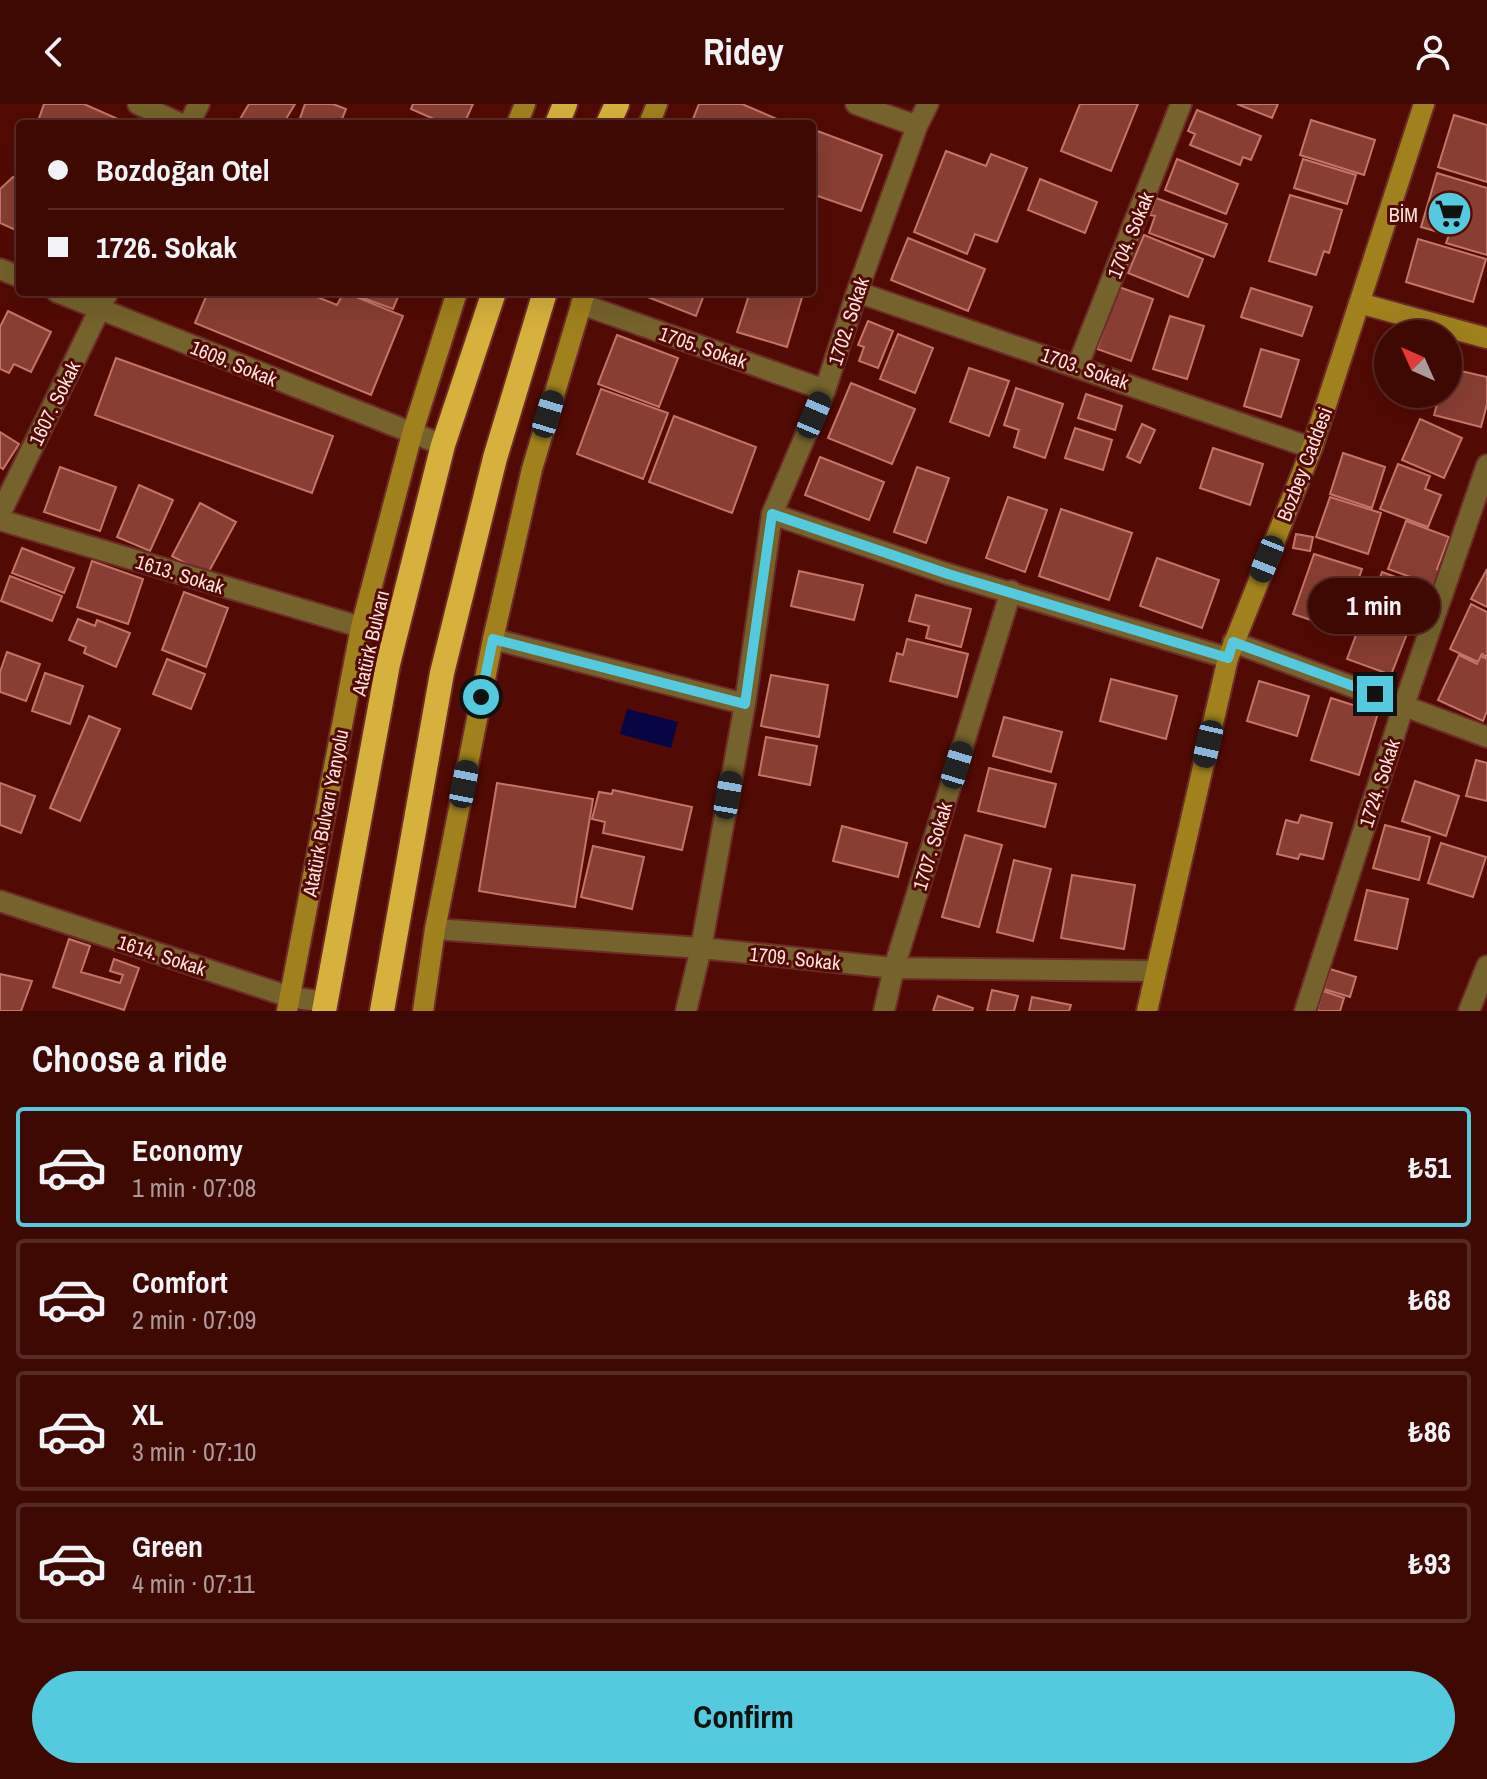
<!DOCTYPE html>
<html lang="en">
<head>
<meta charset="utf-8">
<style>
	body { margin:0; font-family:"Archivo Narrow",sans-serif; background:#491612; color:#f1f3f6; height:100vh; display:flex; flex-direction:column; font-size:30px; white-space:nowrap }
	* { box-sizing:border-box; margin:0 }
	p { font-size:26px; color:#ad9a9a }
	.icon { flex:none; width:44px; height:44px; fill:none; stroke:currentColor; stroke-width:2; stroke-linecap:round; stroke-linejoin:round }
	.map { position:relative; height:907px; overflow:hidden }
	.drawer { display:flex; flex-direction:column; background:#3e0803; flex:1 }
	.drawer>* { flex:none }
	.top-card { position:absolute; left:16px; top:16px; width:800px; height:176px; border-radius:8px; box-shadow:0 8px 32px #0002,0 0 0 2px #572925; display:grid; align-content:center; height:176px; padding:0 32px; background:#3e0803 }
	.needle { width:52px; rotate:315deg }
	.tools { position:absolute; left:1374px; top:216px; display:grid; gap:16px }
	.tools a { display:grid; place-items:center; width:88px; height:88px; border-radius:50%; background:#3e0803; box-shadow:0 8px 32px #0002,0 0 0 2px #572925; font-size:40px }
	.end { position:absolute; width:36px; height:36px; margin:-18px; border:10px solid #54cade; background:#111; box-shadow:0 0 0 4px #111 }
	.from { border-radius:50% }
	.bubble { position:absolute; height:56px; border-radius:28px; background:#3e0803; box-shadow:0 8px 32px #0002,0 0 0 2px #572925; font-size:26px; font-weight:800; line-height:56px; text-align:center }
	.car { position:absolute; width:24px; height:48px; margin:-24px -12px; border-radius:10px; box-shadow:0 0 6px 2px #0007; background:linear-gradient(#222 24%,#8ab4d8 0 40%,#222 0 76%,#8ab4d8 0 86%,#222 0) }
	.top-card b { display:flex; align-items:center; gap:28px; height:76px; font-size:30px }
	.top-card b+b { border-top:2px solid #572925 }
	.top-card i { width:20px; height:20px; background:#f1f3f6 }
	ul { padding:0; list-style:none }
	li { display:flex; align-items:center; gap:24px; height:120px; margin:0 16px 12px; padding:0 16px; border:4px solid #572925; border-radius:8px }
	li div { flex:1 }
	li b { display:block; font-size:30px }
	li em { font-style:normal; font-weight:800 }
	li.selected { border-color:#54cade }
	li>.icon { width:72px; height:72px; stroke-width:1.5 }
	h2 { padding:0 32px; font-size:36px; line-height:96px }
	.button { display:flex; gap:16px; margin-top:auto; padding:16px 32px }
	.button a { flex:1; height:92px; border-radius:48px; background:#54cade; color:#111; font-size:32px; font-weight:800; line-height:92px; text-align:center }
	header { display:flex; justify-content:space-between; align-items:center; height:104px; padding:0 32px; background:#3e0803; font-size:36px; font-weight:800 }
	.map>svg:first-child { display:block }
</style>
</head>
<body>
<header><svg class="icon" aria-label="back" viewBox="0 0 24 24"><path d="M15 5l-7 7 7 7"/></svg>Ridey<svg class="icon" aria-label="person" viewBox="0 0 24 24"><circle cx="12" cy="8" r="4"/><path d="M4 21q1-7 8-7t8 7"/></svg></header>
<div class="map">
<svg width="1487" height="907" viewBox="0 0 1487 907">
	<rect width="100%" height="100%" fill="#520a04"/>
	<path fill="#070544" d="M627,605l51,13 -7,26 -51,-14z"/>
	<path fill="#883e32" stroke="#c57567" stroke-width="2" d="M44,0h40l45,20h-92z
		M249,0h46l-12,20h-46z
		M305,0h28l13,5 -6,15h-42z
		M413,0h60l-9,20h-19l-34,-15z
		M699,0h43l35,15 -2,5h-84z
		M1080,0h58l-27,67 -50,-20z
		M1237,0h41l-6,14z
		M1197,6l64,26 -10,24 -8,-3 -3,8 -50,-20 5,-11 -7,-3z
		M1454,11l33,10v57l-49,-15z
		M1311,16l64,20 -11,35 -64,-20z
		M812,25l70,26 -21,56 -49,-17z
		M946,47l40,15 5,-12 36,14 -30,74 -22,-8 -8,20 -53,-22z
		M1177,55l61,25 -12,30 -61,-24z
		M1303,55l53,16 -9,29 -53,-16z
		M1437,69l50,15v67l-41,-12 3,-8 -28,-8z
		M13,73l7,3v52l-20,-9v-34z
		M1040,75l57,23 -12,31 -57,-23z
		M1290,91l52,15 -13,43 -5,-2 -8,24 -47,-14z
		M1156,94l71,26 -13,33 -65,-24 6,-17 -5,-1z
		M1144,131l59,24 -15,38 -60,-24z
		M908,134l77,31 -17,42 -77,-31z
		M1418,135l68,20 -13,43 -67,-20z
		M1119,183l34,12 -22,62 -34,-12z
		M1251,184l61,19 -10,29 -61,-19z
		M208,188h97l32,13 7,-13 59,24 -32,79 -176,-72z
		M356,188h44l-7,17 -38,-14z
		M635,188h70l-9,24z
		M750,188l53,2 -16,53 -50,-15z
		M8,207l43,21 -20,40 -17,-8 -5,9 -9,-4v-42z
		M1170,212l34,10 -17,53 -34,-10z
		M868,217l25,10 -15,37 -19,-7 5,-14 -6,-2z
		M898,230l35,14 -18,45 -35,-14z
		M617,231l61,23 -19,49 -61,-23z
		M1261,245l38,11 -18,57 -37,-11z
		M116,254l217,78 -21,57 -217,-78z
		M969,264l40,13 -20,55 -39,-14z
		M1448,264l39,9v27l-6,23 -47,-12 6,-21h8z
		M851,279l64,26 -23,55 -64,-26z
		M1016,284l47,16 -18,54 -31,-11 5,-17 -15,-5z
		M601,285l67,24 -25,66 -66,-25z
		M1086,290l36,12 -7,24 -37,-12z
		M674,312l82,31 -24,66 -83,-31z
		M1420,315l42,19 -18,40 -42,-18z
		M1142,320l13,6 -15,33 -13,-6z
		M1075,324l37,12 -9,30 -38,-12z
		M0,328l19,12 -16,25 -3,-2z
		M1213,344l50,16 -13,41 -50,-17z
		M1343,349l42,14 -13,41 -42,-14z
		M820,353l64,25 -15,38 -64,-25z
		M1398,360l32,12 -5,13 16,6 -13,32 -48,-18z
		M60,363l56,20 -16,44 -56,-19z
		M917,363l32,11 -23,65 -32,-11z
		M139,381l34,15 -23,51 -33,-14z
		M1008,393l39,13 -22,62 -39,-14z
		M1330,393l51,16 -13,41 -52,-17z
		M200,399l36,19 -29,53 -35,-19z
		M1061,405l71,24 -23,67 -70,-24z
		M1406,417l43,16 -12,32 6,3 -5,15 -50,-18z
		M1296,430l17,3 -3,14 -17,-3z
		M22,444l52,20 -10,25 -52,-20z
		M1314,450l48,15 -21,61 -48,-16z
		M1157,454l62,22 -17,48 -62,-22z
		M92,457l51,18 -15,45 -51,-17z
		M1487,465v38l-16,-8z
		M799,467l64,14 -9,35 -63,-14z
		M1382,468l50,18 -16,41 -49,-18z
		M10,472l52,20 -10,25 -51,-20z
		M184,488l44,16 -22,59 -44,-17z
		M916,491l55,14 -10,38 -35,-9 3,-12 -20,-5z
		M1471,500l16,8v45l-5,-3 -4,8 -28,-13z
		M1364,510l44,17 -17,44 -44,-16z
		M78,515l17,7 2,-6 33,13 -14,34 -32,-14 2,-6 -17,-7z
		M907,535l61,15 -11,43 -67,-16 7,-28 6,2z
		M7,548l33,12 -14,37 -26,-9v-20z
		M1459,551l18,9 4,-8 6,3v52l-4,10 -45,-21z
		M167,555l38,15 -14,35 -38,-15z
		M45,569l38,13 -13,38 -38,-13z
		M771,571l57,10 -9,52 -58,-11z
		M1111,575l66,17 -11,43 -66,-18z
		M1259,577l50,15 -12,40 -50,-15z
		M1331,594l47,15 -19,62 -48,-15z
		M89,612l31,13 -40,92 -30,-13z
		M1004,613l58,15 -11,40 -58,-16z
		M766,633l51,9 -7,39 -51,-10z
		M1476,656l11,3v38l-21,-5z
		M989,664l67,16 -11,43 -67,-16z
		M1415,677l44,15 -13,40 -44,-15z
		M0,679l35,13 -14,37 -21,-8z
		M497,679l96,16 -18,108 -96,-16z
		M613,686l79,17 -10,43 -79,-17 2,-11 -13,-3 7,-27 13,2z
		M1301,711l31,8 -9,36 -23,-5 -2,5 -21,-5 9,-34 12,3z
		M1385,721l45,12 -11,43 -46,-12z
		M842,722l65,17 -9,34 -65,-16z
		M965,731l37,10 -23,82 -37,-10z
		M1441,739l45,14 -13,40 -45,-14z
		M593,742l51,11 -12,52 -51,-12z
		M1014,756l37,9 -18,72 -36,-9z
		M1072,771l63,10 -11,64 -63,-11z
		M1367,786l41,9 -11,50 -42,-9z
		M69,835l21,7 -9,26 39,11 3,-8 -13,-4 4,-12 25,9 -15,42 -71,-23z
		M1330,865l26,8 -6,20 -26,-8z
		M0,870l32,7 -11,30h-21z
		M992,886l26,6 -4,15h-27z
		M1323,887l21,7 -4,13h-23z
		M938,892l35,12 -1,3h-39z
		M1032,893l39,8 -2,6h-40z"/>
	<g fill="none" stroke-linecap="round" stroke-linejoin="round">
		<defs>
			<path id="street" d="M138,0l43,20
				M856,0l61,22
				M189,20l10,-20
				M0,165l20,8
				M57,188l386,153
				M857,188l455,156
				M581,200l244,86
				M1078,261l103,-261
				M0,410l108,-222
				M772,410l176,60 280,84
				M0,416l361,107
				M493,535l252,65
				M1233,538l254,95
				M0,797l290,96 35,5
				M435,825l266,19 193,20 261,3
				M686,907l15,-63 44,-244 27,-190 53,-124 32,-98 60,-166 11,-22
				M884,907l10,-43 117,-377
				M1305,907l99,-306 83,-240
				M1469,907l18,-45"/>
			<path id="secondary" d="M517,20l8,-20
				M649,20l8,-20
				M1359,199l128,35
				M287,907l74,-384 51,-193 45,-142
				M423,907l12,-82 58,-290 39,-170 53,-177
				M1147,907l81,-353 84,-210 112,-344"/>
			<path id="highway" d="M557,20l8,-20
				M608,20l9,-20
				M324,907l64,-347 55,-219 51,-153
				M382,907l60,-338 53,-215 50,-166"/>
		</defs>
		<use href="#street" stroke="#6d2c27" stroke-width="24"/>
		<use href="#secondary" stroke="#6d2c27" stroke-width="24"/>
		<use href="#highway" stroke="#6d2c27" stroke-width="28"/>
		<use href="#street" stroke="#75622c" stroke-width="20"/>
		<use href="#secondary" stroke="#a0811e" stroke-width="20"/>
		<use href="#highway" stroke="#d6b13d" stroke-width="24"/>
	</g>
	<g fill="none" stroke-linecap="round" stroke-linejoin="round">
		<path stroke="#54cade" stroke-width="10" d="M481,593l12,-58 252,65 27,-190 176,60 280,84 5,-16 142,52"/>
	</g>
	<defs>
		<symbol id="supermarket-disc" viewBox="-11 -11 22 22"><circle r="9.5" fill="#54cade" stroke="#520a04"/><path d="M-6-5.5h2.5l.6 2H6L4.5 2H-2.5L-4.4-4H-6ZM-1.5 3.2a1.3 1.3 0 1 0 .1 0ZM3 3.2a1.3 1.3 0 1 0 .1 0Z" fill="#111"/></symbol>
	</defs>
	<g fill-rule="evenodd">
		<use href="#supermarket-disc" x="1424" y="84" width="51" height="51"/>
	</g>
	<g text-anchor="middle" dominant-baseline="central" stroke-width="6" stroke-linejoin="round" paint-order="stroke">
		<g font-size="20" fill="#fde1dc" stroke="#520a04" text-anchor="end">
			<text x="1418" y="110">BİM</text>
		</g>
		<g font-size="20" fill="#fde1dc" stroke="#520a04">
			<text transform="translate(1130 131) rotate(-68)">1704. Sokak</text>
			<text transform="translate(848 217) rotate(-72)">1702. Sokak</text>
			<text transform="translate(703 243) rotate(19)">1705. Sokak</text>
			<text transform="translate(234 259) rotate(22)">1609. Sokak</text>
			<text transform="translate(1085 264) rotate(19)">1703. Sokak</text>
			<text transform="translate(54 299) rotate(-64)">1607. Sokak</text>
			<text transform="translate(1304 360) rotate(-69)">Bozbey Caddesi</text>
			<text transform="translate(180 470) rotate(17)">1613. Sokak</text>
			<text transform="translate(370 539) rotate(-77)">Atatürk Bulvarı</text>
			<text transform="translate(1379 679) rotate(-72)">1724. Sokak</text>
			<text transform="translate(325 709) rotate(-79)">Atatürk Bulvarı Yanyolu</text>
			<text transform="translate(932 742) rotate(-73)">1707. Sokak</text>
			<text transform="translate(162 851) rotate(18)">1614. Sokak</text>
			<text transform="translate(795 854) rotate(6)">1709. Sokak</text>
		</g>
	</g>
</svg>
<div class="tools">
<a><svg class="needle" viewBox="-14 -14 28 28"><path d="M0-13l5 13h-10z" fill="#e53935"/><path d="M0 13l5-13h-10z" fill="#ad9a9a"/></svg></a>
</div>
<i class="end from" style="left:481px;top:593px"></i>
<i class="end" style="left:1375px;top:590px"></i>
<div class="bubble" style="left:1308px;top:474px;width:132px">1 min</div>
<i class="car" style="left:548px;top:310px;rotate:17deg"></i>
<i class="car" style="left:814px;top:311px;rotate:23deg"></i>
<i class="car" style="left:1267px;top:455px;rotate:202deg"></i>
<i class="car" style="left:1208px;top:640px;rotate:193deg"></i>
<i class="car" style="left:957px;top:661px;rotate:17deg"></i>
<i class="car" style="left:464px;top:680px;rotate:11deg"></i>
<i class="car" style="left:728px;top:691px;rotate:10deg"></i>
<div class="top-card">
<b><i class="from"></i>Bozdoğan Otel</b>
<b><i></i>1726. Sokak</b>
</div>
</div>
<section class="drawer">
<h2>Choose a ride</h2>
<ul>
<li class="selected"><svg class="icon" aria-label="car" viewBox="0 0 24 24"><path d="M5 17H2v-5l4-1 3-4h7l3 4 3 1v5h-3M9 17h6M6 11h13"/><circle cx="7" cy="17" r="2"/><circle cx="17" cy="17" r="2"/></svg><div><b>Economy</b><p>1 min · 07:08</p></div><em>₺51</em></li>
<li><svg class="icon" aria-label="car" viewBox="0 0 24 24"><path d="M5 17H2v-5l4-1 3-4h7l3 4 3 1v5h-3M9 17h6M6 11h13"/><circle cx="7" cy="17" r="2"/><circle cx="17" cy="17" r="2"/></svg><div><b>Comfort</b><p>2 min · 07:09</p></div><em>₺68</em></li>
<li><svg class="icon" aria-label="car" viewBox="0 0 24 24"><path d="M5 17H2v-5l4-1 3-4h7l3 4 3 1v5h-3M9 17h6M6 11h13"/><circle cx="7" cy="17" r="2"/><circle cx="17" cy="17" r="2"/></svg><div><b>XL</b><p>3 min · 07:10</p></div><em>₺86</em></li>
<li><svg class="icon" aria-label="car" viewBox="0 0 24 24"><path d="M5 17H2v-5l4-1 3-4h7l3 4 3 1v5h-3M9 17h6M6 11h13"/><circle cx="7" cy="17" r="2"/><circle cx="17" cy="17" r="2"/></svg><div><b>Green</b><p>4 min · 07:11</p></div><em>₺93</em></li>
</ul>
<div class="button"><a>Confirm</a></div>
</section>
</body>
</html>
